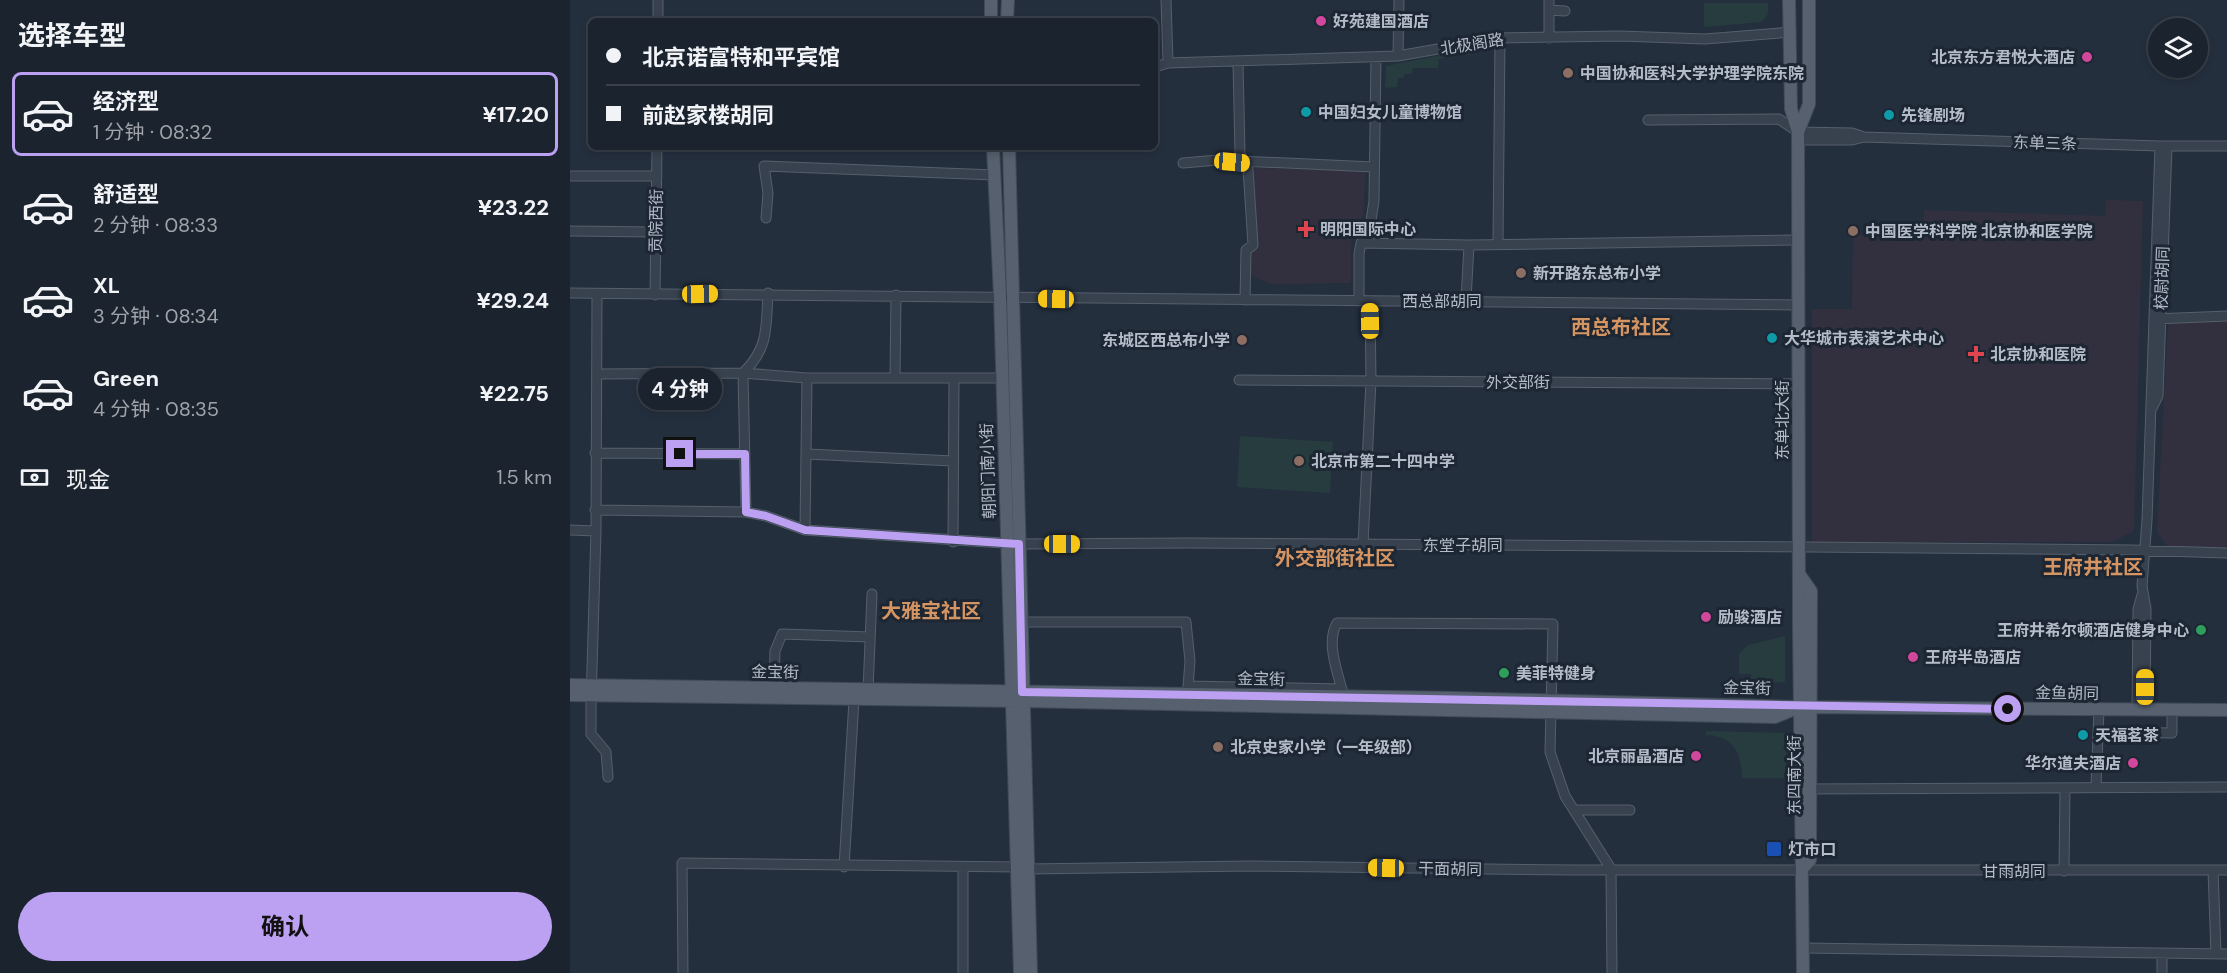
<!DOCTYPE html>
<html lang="zh">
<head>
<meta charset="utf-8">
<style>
	body { margin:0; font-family:"DM Sans","Noto Sans SC",sans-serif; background:#282f3a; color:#f1f3f6; height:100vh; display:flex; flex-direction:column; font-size:22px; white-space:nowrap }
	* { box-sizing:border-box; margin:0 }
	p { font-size:20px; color:#a0a4aa }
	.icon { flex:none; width:33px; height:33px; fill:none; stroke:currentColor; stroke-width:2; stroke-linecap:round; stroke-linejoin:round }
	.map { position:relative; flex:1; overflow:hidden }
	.sheet { display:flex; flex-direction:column; background:#1b232e; width:570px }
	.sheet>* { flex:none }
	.banner { position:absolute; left:18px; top:18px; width:570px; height:132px; border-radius:9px; box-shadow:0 3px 9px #0003,0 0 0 2px #39404a; display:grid; align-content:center; height:132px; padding:0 18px; background:#1b232e }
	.controls { position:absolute; left:1578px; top:18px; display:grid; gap:12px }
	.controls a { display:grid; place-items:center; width:60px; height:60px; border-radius:50%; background:#1b232e; box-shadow:0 3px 9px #0003,0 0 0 2px #39404a; font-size:30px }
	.end { position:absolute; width:27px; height:27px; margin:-14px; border:8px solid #bca0f2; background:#111; box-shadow:0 0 0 3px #111 }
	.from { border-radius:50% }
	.bubble { position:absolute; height:42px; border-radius:21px; background:#1b232e; box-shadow:0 3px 9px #0003,0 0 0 2px #39404a; font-size:20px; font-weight:700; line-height:42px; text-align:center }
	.car { position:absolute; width:18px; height:36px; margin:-18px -9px; border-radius:8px; box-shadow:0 0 4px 2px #0007; background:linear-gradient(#f5c518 24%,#345 0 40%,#f5c518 0 76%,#345 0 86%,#f5c518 0) }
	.banner b { display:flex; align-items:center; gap:21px; height:57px; font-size:22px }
	.banner b+b { border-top:2px solid #39404a }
	.banner i { width:15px; height:15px; background:#f1f3f6 }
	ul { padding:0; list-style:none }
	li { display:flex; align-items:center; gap:18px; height:84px; margin:0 12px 9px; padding:0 6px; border:3px solid transparent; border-radius:9px }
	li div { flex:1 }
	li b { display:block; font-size:22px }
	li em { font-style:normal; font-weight:700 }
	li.current { border-color:#bca0f2 }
	li>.icon { width:54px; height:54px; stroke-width:1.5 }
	h2 { padding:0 18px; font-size:27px; line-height:72px }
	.pay { display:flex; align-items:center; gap:15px; height:66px; padding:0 18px; font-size:22px }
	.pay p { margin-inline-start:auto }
	.button { display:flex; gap:12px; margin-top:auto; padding:12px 18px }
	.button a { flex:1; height:69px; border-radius:36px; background:#bca0f2; color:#111; font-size:24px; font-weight:700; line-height:69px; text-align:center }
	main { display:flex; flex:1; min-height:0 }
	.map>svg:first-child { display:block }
</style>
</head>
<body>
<main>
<section class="sheet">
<h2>选择车型</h2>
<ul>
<li class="current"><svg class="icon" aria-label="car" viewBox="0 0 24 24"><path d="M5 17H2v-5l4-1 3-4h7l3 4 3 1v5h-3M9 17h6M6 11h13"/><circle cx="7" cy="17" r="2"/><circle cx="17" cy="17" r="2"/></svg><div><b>经济型</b><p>1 分钟 · 08:32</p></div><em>¥17.20</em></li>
<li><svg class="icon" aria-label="car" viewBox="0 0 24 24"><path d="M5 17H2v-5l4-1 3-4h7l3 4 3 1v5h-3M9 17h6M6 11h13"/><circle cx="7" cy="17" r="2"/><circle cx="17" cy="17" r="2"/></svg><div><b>舒适型</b><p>2 分钟 · 08:33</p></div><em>¥23.22</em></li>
<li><svg class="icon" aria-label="car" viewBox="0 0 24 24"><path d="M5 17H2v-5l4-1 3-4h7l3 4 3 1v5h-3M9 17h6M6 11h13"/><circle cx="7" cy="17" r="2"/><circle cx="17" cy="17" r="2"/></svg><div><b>XL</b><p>3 分钟 · 08:34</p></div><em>¥29.24</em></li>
<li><svg class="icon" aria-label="car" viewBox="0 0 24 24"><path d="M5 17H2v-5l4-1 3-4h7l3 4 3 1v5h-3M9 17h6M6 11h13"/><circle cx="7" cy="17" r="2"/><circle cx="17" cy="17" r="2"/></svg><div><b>Green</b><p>4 分钟 · 08:35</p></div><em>¥22.75</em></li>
</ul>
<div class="pay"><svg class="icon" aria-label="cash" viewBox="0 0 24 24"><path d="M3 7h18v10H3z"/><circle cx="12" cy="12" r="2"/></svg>现金<p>1.5 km</p></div>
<div class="button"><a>确认</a></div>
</section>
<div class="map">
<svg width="1657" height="973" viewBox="0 0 1657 973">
	<rect width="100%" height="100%" fill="#242f3e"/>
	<path fill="#32303f" d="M684,168l112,3 -3,44 -12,27v41l-80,1 -21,-9v-22l6,-5z
		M1536,200l37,1 -9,330 -22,11h-300v-233h40l1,-74 42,1v-10h28l1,-16 181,6z
		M1657,321v227l-57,2 -13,-18 11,-209z"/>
	<path fill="#263c3f" d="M1134,3h64v11l-6,8 -58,5z
		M907,48v6l-22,1v2l-16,2 -1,9h-25l-1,6h-8v4h-6l-1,9 -12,1 1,-22z
		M670,436l93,6 -3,51 -93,-6z
		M1215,636v46l-34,1v-9h-12v-20l9,-9z
		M1136,731l80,2v45h-44c-1,-26 -8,-42 -36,-43z"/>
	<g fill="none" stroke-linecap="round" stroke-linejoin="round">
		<defs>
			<path id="minor" d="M88,0v21
				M596,0l2,63
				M979,0v38
				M979,10l16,1
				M828,56l1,-56
				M668,62l2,92 8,15 5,76 -7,5 -1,50
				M585,67l13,-4 230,-7 102,-18 120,-2 85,3 86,-7
				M1078,120l131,-1 19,13 54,1 12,4
				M1228,140h54l12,-3 296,9h67
				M613,163l35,-3 156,7
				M0,176h87
				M196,218l2,-25 -4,-27 231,9
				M0,231l86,1
				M791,243l108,2 329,-5
				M928,243l2,-205
				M0,293l1228,12
				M27,294l-1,237 -5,172v31l15,18 2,25
				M85,295l2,-148
				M896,300l3,-55
				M789,301v-47l2,-11 9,-16 4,-26 2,-144
				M1584,319l73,-3
				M27,374l146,-1 64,5h195
				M325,377l1,-82
				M669,380l559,4
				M1582,408l6,-12 9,-250
				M25,453l150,1
				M237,454l146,7
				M25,510l151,2 20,4 39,14 214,14 171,-1 617,4 324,3 96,3
				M176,512l-3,-139c26,-25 23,-46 25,-80
				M0,530l26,1
				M235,530l2,-152
				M383,542l1,-164
				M793,544l8,-163 -1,-80
				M451,622h165l4,39 -3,39
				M618,686l154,3
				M204,688l1,-37 7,-17 88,3
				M298,690l4,-96
				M775,703c-4,-24 -21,-58 -8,-80l216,1 -3,128 15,44 46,73 1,104
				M1567,710l1,-101 4,-14
				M1575,710l1,-101 -4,-23 5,-66 13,-374
				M1528,732l74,1v-23
				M1526,787l3,-78
				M1236,789l421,-2
				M1004,810h56
				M274,867l10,-167
				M393,867v106
				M456,869l225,-3 323,4h653
				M1643,870l3,84
				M1494,871l1,-83
				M1233,948l424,6
				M113,973l-1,-110 335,4
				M1592,973v-19"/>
			<path id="major" d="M1219,0l2,109 7,23 1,493 4,348
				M421,21v-21
				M437,21l1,-21
				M1228,132l11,-28v-104
				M423,147l7,149 20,677
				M439,147l22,826
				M1229,574l12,17 -1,269 -8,9
				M0,685l883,13 346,9 428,3
				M0,695l454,6 751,16 22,-9"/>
		</defs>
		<use href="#minor" stroke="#565f6c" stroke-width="11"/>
		<use href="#major" stroke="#414a57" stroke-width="14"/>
		<use href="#minor" stroke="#38414e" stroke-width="9"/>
		<use href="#major" stroke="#56606e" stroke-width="12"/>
	</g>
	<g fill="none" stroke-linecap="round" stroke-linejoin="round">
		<path stroke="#bca0f2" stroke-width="8" d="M110,454h65l1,58 20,4 39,14 214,14 3,148 986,17"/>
	</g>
	<g fill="#d1479c" stroke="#1d2633" stroke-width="2">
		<circle cx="751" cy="21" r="6"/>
		<circle cx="1517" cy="57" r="6"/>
		<circle cx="1136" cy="617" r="6"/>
		<circle cx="1343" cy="657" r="6"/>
		<circle cx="1126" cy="756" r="6"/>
		<circle cx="1563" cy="763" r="6"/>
	</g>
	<g fill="#8d6e63" stroke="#1d2633" stroke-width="2">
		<circle cx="998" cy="73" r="6"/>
		<circle cx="1283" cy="231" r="6"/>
		<circle cx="951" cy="273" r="6"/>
		<circle cx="672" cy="340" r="6"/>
		<circle cx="729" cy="461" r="6"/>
		<circle cx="648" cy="747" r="6"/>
	</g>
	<g fill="#0f9aa8" stroke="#1d2633" stroke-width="2">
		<circle cx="736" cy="112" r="6"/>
		<circle cx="1319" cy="115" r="6"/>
		<circle cx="1202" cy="338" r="6"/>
		<circle cx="1513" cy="735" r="6"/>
	</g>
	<g fill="#e0444e" stroke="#1d2633" stroke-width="2">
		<path d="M733 220h6v6h6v6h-6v6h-6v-6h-6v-6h6z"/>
		<path d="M1403 345h6v6h6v6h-6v6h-6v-6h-6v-6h6z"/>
	</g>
	<g fill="#2e9e5b" stroke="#1d2633" stroke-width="2">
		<circle cx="1631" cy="630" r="6"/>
		<circle cx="934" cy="673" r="6"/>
	</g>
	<rect fill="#1a4fb4" stroke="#1d2633" stroke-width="2" x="1196" y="841" width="16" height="16" rx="3"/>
	<g text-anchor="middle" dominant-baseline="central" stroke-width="6" stroke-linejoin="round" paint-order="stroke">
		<g font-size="16" font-weight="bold" fill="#b4bcc9" stroke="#1d2633" text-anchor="start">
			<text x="763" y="21">好苑建国酒店</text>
			<text x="1505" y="57" text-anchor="end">北京东方君悦大酒店</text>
			<text x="1010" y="73">中国协和医科大学护理学院东院</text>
			<text x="748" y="112">中国妇女儿童博物馆</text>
			<text x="1331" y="115">先锋剧场</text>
			<text x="750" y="229">明阳国际中心</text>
			<text x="1295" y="231">中国医学科学院 北京协和医学院</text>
			<text x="963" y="273">新开路东总布小学</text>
			<text x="1214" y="338">大华城市表演艺术中心</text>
			<text x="660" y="340" text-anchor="end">东城区西总布小学</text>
			<text x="1420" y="354">北京协和医院</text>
			<text x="741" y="461">北京市第二十四中学</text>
			<text x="1148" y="617">励骏酒店</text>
			<text x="1619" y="630" text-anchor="end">王府井希尔顿酒店健身中心</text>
			<text x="1355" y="657">王府半岛酒店</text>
			<text x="946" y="673">美菲特健身</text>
			<text x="1525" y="735">天福茗茶</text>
			<text x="660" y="747">北京史家小学（一年级部）</text>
			<text x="1114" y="756" text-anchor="end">北京丽晶酒店</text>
			<text x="1551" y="763" text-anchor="end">华尔道夫酒店</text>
			<text x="1218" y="849">灯市口</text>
		</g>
		<g font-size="16" fill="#b4bcc9" stroke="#1d2633">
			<text transform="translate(902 44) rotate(-9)">北极阁路</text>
			<text transform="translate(1475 143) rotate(2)">东单三条</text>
			<text transform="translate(86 221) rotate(-89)">贡院西街</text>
			<text transform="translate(1592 278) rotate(-88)">校尉胡同</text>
			<text x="872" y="301">西总部胡同</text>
			<text x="948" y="382">外交部街</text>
			<text transform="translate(1212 420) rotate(-90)">东单北大街</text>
			<text transform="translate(418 471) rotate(-92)">朝阳门南小街</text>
			<text x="893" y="545">东堂子胡同</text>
			<text transform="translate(205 672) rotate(1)">金宝街</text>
			<text transform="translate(691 679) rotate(1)">金宝街</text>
			<text transform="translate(1177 688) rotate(1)">金宝街</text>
			<text transform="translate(1497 693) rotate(1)">金鱼胡同</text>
			<text transform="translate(1224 775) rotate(-90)">东四南大街</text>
			<text transform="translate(880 869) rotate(1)">干面胡同</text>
			<text x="1444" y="871">甘雨胡同</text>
		</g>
		<g font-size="20" font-weight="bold" fill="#d59563" stroke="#1d2633">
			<text x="1051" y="327">西总布社区</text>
			<text x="765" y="558">外交部街社区</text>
			<text x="1523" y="567">王府井社区</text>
			<text x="361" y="611">大雅宝社区</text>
		</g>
	</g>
</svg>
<div class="controls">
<a><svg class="icon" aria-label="layers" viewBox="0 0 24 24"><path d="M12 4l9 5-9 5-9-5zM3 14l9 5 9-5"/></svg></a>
</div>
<i class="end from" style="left:1438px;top:709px"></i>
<i class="end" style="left:110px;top:454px"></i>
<div class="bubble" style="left:68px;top:368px;width:84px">4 分钟</div>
<i class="car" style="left:662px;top:162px;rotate:95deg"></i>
<i class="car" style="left:130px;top:294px;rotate:89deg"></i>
<i class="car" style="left:486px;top:299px;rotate:271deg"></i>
<i class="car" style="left:800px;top:321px;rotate:359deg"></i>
<i class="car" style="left:492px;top:544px;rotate:90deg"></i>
<i class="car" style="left:1575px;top:687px;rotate:0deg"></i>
<i class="car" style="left:816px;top:868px;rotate:271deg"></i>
<div class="banner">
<b><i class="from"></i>北京诺富特和平宾馆</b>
<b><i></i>前赵家楼胡同</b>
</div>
</div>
</main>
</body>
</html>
